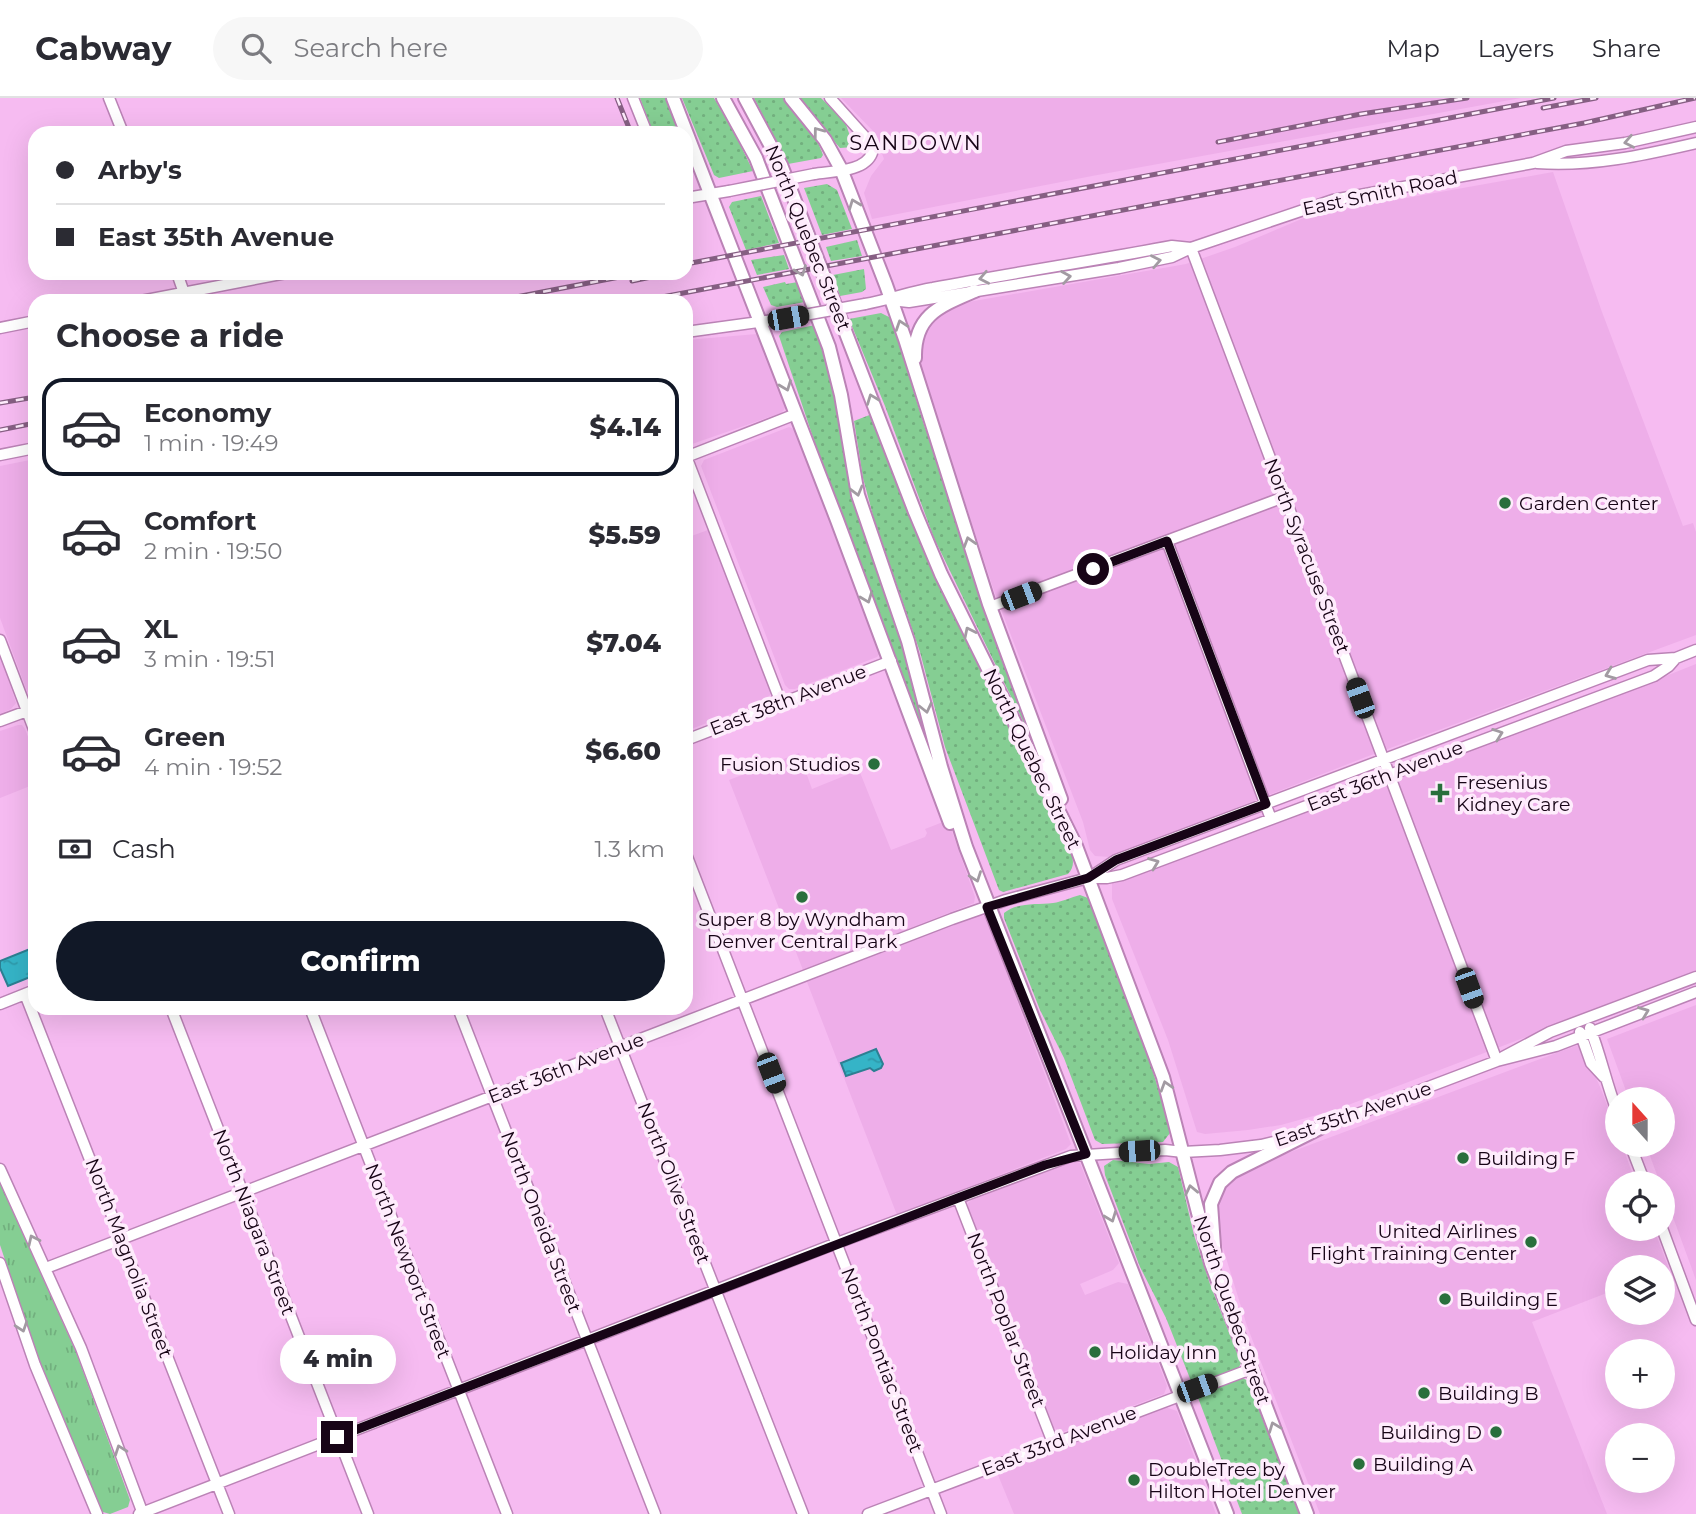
<!DOCTYPE html>
<html lang="en">
<head>
<meta charset="utf-8">
<style>
	body { margin:0; font-family:Montserrat,sans-serif; background:#f7f7f7; color:#2b2b33; height:100vh; display:flex; flex-direction:column; font-size:26px; white-space:nowrap }
	* { box-sizing:border-box; margin:0 }
	p { font-size:23px; color:#7c7c81 }
	.icon { flex:none; width:38px; height:38px; fill:none; stroke:currentColor; stroke-width:2; stroke-linecap:round; stroke-linejoin:round }
	.map { position:relative; flex:1; overflow:hidden }
	.panel { position:absolute; left:28px; top:196px; width:665px; height:721px; display:flex; flex-direction:column; background:#fff; border-radius:21px; box-shadow:0 7px 28px #0002 }
	.panel>* { flex:none }
	.banner { position:absolute; left:28px; top:28px; width:665px; height:154px; border-radius:21px; box-shadow:0 7px 28px #0002; display:grid; align-content:center; height:154px; padding:0 28px; background:#fff }
	.needle { width:46px; rotate:339deg }
	.tools { position:absolute; left:1605px; top:989px; display:grid; gap:14px }
	.tools a { display:grid; place-items:center; width:70px; height:70px; border-radius:50%; background:#fff; box-shadow:0 7px 28px #0002; font-size:35px }
	.end { position:absolute; width:32px; height:32px; margin:-16px; border:9px solid #170416; background:#fff; box-shadow:0 0 0 4px #fff }
	.from { border-radius:50% }
	.bubble { position:absolute; height:49px; border-radius:24px; background:#fff; box-shadow:0 7px 28px #0002; font-size:23px; font-weight:800; line-height:49px; text-align:center }
	.car { position:absolute; width:21px; height:42px; margin:-21px -10px; border-radius:9px; box-shadow:0 0 5px 2px #0007; background:linear-gradient(#222 24%,#8ab4d8 0 40%,#222 0 76%,#8ab4d8 0 86%,#222 0) }
	.banner b { display:flex; align-items:center; gap:24px; height:66px; font-size:26px }
	.banner b+b { border-top:2px solid #e1e1e2 }
	.banner i { width:18px; height:18px; background:#2b2b33 }
	ul { padding:0; list-style:none }
	li { display:flex; align-items:center; gap:21px; height:98px; margin:0 14px 10px; padding:0 14px; border:4px solid transparent; border-radius:21px }
	li div { flex:1 }
	li b { display:block; font-size:26px }
	li em { font-style:normal; font-weight:800 }
	li.active { border-color:#111827 }
	li>.icon { width:63px; height:63px; stroke-width:1.5 }
	h2 { padding:0 28px; font-size:32px; line-height:84px }
	.pay { display:flex; align-items:center; gap:18px; height:77px; padding:0 28px; font-size:26px }
	.pay p { margin-inline-start:auto }
	.cta { display:flex; gap:14px; margin-top:auto; padding:14px 28px }
	.cta a { flex:1; height:80px; border-radius:42px; background:#111827; color:#fff; font-size:28px; font-weight:800; line-height:80px; text-align:center }
	header { display:flex; align-items:center; gap:42px; box-sizing:border-box; height:98px; padding:0 35px; background:#fff; border-bottom:2px solid #e1e1e2 }
	header strong { font-size:33px }
	nav { display:flex; gap:38px; margin-inline-start:auto; font-size:24px }
	.search { width:490px; height:63px; background:#f7f7f7; display:flex; align-items:center; gap:18px; box-sizing:border-box; padding:0 24px; border-radius:38px; color:#7c7c81; font-size:26px }
	.map>svg:first-child { display:block }
</style>
</head>
<body>
<header>
<strong>Cabway</strong>
<div class="search"><svg class="icon" aria-label="search" viewBox="0 0 24 24"><circle cx="10" cy="10" r="6"/><path d="M15 15l6 6"/></svg>Search here</div>
<nav><a>Map</a><a>Layers</a><a>Share</a></nav>
</header>
<div class="map">
<svg width="1696" height="1416" viewBox="0 0 1696 1416">
	<defs>
		<pattern id="grass-dots" width="8" height="8" patternUnits="userSpaceOnUse" patternTransform="scale(1.75)"><rect width="8" height="8" fill="#85ce93"/><path d="M2 2h.1M6 6h.1" fill="none" stroke="#72af7e" stroke-width="1.8" stroke-linecap="round"/></pattern>
		<pattern id="park-tufts" width="24" height="20" patternUnits="userSpaceOnUse" patternTransform="scale(1.75)"><rect width="24" height="20" fill="#85ce93"/><path d="M3 7l-1-3M5 7V3M7 7l1-3M15 17l-1-3M17 17v-4M19 17l1-3" fill="none" stroke="#72af7e"/></pattern>
		<pattern id="water-ripples" width="26" height="14" patternUnits="userSpaceOnUse" patternTransform="scale(1.75)"><rect width="26" height="14" fill="#35b4c7"/><path d="M2 4q2-2 4 0t4 0M15 11q2-2 4 0t4 0" fill="none" stroke="#2e99aa"/></pattern>
	</defs>
	<rect width="100%" height="100%" fill="#f6bbf1"/>
	<path fill="#eeaee9" d="M841,0h680l-429,78 -220,43 -8,-26 7,-17 13,-17 -10,-27z
		M1553,74l49,140 81,214 10,-3 3,9v103l-330,122 -256,100 -15,-1 -5,-6 -7,-28 -88,-228 -76,-231 -1,-18 15,-30 16,-8 25,-6 212,-37 49,-17 76,-32z
		M757,236l16,35 13,37 -2,4 -3,3 -89,31 -6,-7v-97z
		M789,329l7,3 85,222 -4,5 -82,32h-6l-4,-4 -84,-219 3,-6z
		M35,361v242l-7,-7 -28,-76v-152z
		M708,432l63,163 -4,7 -81,31v-193z
		M0,556l16,49 -5,6 -11,5z
		M1696,566v308l-361,138 -54,15 -33,5 -43,4 -8,-2 -29,-92 -56,-141v-16l499,-185z
		M18,627h4l3,4 10,26v29l-35,14v-67z
		M799,655l13,36 47,-19 32,80 34,-13 2,-4 -2,-4 23,-9 27,77 -1,6 -171,67 -74,-190z
		M978,818h6l3,5 84,223 -5,5 -169,66 -90,-233z
		M1696,907v275l-33,-90 -1,-7h-2l-14,-38 16,-1v-45h-33l-22,-60z
		M1578,947l5,4 18,40 16,43v12l5,1 14,38h-19v45l37,1 15,40 -6,3 -1,-5h-45v22l-85,33 75,192h-287l-73,-188 -32,-104 3,-31 19,-19z
		M1072,1064l8,1 39,100 -6,7 -33,14 5,11 33,-13 10,2 39,102 -3,8 -101,38 -9,-4 -86,-221v-4l4,-3z
		M1165,1309l12,4 39,103h-202l-16,-39 3,-5z"/>
	<path fill="url(#grass-dots)" d="M640,0h27l13,35h-27z
		M682,0h32l21,36 18,37 -34,7 -5,-3z
		M754,0h29l34,42 6,15 -2,3 -33,6z
		M797,0h24l24,24 9,25 -14,1z
		M827,86l10,6 15,39 -30,6 -18,-47z
		M761,98l18,47 -33,7 -17,-43 3,-5z
		M857,142l5,16 -31,5 -5,-14z
		M784,157l5,14 -32,6 -6,-15z
		M864,171l2,20 -4,3 -22,4 -7,-21z
		M785,184l1,2 12,-2 7,20 -28,5 -6,-2 -8,-18z
		M881,215l10,5 34,110 17,37 94,283 -102,-210 -49,-132 -36,-87z
		M815,227l15,48 21,122 58,170 18,76 -99,-259 -49,-146 3,-4z
		M872,316c26,71 52,140 85,208 34,72 73,142 107,215 5,12 15,26 4,37l-65,18 -4,-2 -54,-143 -25,-95 -46,-133 -11,-41 -9,-57z
		M1080,797l8,3 59,154 23,76v5l-7,9 -61,2 -7,-4 -31,-82 -24,-48 -36,-92v-5c14,-11 32,-8 49,-10 9,-1 18,-6 27,-8z
		M1113,1062l36,4 20,-2 9,5 16,68 16,49 31,79 -3,6 -42,15 -5,-3 -25,-63 -26,-51 -35,-92 -1,-9z
		M1241,1279l7,4 51,133h-57l-45,-119z"/>
	<path fill="url(#park-tufts)" d="M0,1085l76,169 54,148 -2,7 -18,7 -7,-2 -2,-3 -63,-151 -38,-113z"/>
	<path fill="url(#water-ripples)" stroke="#2c7f92" stroke-width="2" d="M35,849v28l-27,11 -8,-18v-7z
		M876,951l7,15 -2,4 -7,3 -4,-3 -24,8 -5,-13z"/>
	<g fill="none" stroke-linecap="round" stroke-linejoin="round">
		<defs>
			<path id="minor" d="M109,0l14,35
				M633,0l14,35
				M1537,65c54,4 107,-8 159,-20
				M814,76c18,-3 51,-2 58,-21l-6,-15 -36,-40
				M686,100l43,-7
				M1191,150l306,813
				M177,175l7,20
				M891,202l18,2 210,-34 53,-11 19,-9 142,-48 200,-37 33,-12 59,-8 71,-16
				M141,203l145,-28
				M865,206c23,-4 44,-12 68,-16 79,-15 159,-27 239,-42l19,2
				M0,230l35,-7
				M686,234l102,-14
				M0,357l35,-7
				M686,358l95,247
				M686,359l110,-43
				M1167,443l104,278
				M990,509l294,-110
				M0,542l35,92
				M0,623l35,-13
				M686,642l205,-79
				M686,756l255,660
				M1089,780l27,-18 532,-200 28,-2 20,-8
				M25,896l204,520
				M0,906l35,-14
				M171,910l197,506
				M310,910l197,506
				M458,910l197,506
				M605,910l198,506
				M1590,930c11,28 16,55 27,83
				M1580,934l11,31 13,14
				M1503,959l47,-25 146,-55
				M1315,1032l182,-69 59,-15 140,-54
				M1630,1046l15,39
				M0,1071l81,179 62,166
				M958,1100l95,245
				M1662,1130l34,92
				M0,1165l35,102 62,149
				M46,1170l906,-349 54,-19 82,-22h19l15,-3 532,-199 15,-10 7,-8
				M139,1416l698,-271 234,-87 94,-6 18,2 37,-2 41,-5 30,-7
				M868,1416l383,-145"/>
			<path id="major" d="M673,0l164,422 113,303
				M723,0l33,60 73,189 12,48 17,100 50,146 33,126 25,80 261,667
				M745,0l36,67 134,347 26,62 135,272 87,231 48,186 96,251
				M791,0l34,42 16,29 45,116 19,54 84,265 72,195
				M915,260c-1,-43 25,-52 60,-67
				M1215,1162l-4,-56 9,-21 12,-11 88,-44"/>
		</defs>
		<use href="#minor" stroke="#bb83b6" stroke-width="13"/>
		<use href="#major" stroke="#bb83b6" stroke-width="16"/>
		<use href="#minor" stroke="#fff" stroke-width="10"/>
		<use href="#major" stroke="#fff" stroke-width="12"/>
		<defs>
			<path id="rail" d="M617,0l14,35
				M1543,10l53,-10
				M1218,44l143,-28 106,-16
				M686,166l868,-166
				M632,183l38,-8
				M496,203l144,-28
				M641,203l943,-178 111,-25
				M0,305l35,-6
				M0,332l35,-7"/>
		</defs>
		<use href="#rail" stroke="#865f83" stroke-width="5"/>
		<use href="#rail" stroke="#feecfc" stroke-width="2.5" stroke-dasharray="8" stroke-linecap="butt"/>
		<defs>
			<path id="minor-bridge" d="M729,93l85,-17
				M788,220l77,-14"/>
		</defs>
		<use href="#minor-bridge" stroke="#bb83b6" stroke-width="13" stroke-linecap="butt"/>
		<use href="#minor-bridge" stroke="#fff" stroke-width="10"/>
	</g>
	<defs><path id="oneway-chevron" d="M-2-3.5L2.5 0L-2 3.5" fill="none" stroke-width="1.6" stroke-linecap="round" stroke-linejoin="round" transform="scale(1.75)"/></defs>
	<g stroke="#a29ba2">
		<use href="#oneway-chevron" transform="translate(818 34) rotate(-127)"/>
		<use href="#oneway-chevron" transform="translate(1629 44) rotate(169)"/>
		<use href="#oneway-chevron" transform="translate(854 106) rotate(-111)"/>
		<use href="#oneway-chevron" transform="translate(1156 163) rotate(-11)"/>
		<use href="#oneway-chevron" transform="translate(801 173) rotate(69)"/>
		<use href="#oneway-chevron" transform="translate(1066 179) rotate(-9)"/>
		<use href="#oneway-chevron" transform="translate(984 180) rotate(169)"/>
		<use href="#oneway-chevron" transform="translate(901 227) rotate(-109)"/>
		<use href="#oneway-chevron" transform="translate(786 288) rotate(69)"/>
		<use href="#oneway-chevron" transform="translate(872 301) rotate(-111)"/>
		<use href="#oneway-chevron" transform="translate(857 393) rotate(75)"/>
		<use href="#oneway-chevron" transform="translate(969 444) rotate(-107)"/>
		<use href="#oneway-chevron" transform="translate(867 500) rotate(69)"/>
		<use href="#oneway-chevron" transform="translate(969 534) rotate(-116)"/>
		<use href="#oneway-chevron" transform="translate(1610 576) rotate(159)"/>
		<use href="#oneway-chevron" transform="translate(926 610) rotate(77)"/>
		<use href="#oneway-chevron" transform="translate(1498 636) rotate(-20)"/>
		<use href="#oneway-chevron" transform="translate(1154 765) rotate(-21)"/>
		<use href="#oneway-chevron" transform="translate(976 779) rotate(70)"/>
		<use href="#oneway-chevron" transform="translate(1644 914) rotate(-21)"/>
		<use href="#oneway-chevron" transform="translate(1166 988) rotate(-107)"/>
		<use href="#oneway-chevron" transform="translate(1191 1092) rotate(-102)"/>
		<use href="#oneway-chevron" transform="translate(1111 1119) rotate(69)"/>
		<use href="#oneway-chevron" transform="translate(33 1142) rotate(-115)"/>
		<use href="#oneway-chevron" transform="translate(22 1229) rotate(71)"/>
		<use href="#oneway-chevron" transform="translate(1274 1329) rotate(-111)"/>
		<use href="#oneway-chevron" transform="translate(120 1352) rotate(-110)"/>
	</g>
	<g fill="none" stroke-linecap="round" stroke-linejoin="round">
		<path stroke="#170416" stroke-width="9" d="M337,1339l621,-239 87,-33 41,-11 -99,-247 101,-29 28,-18 150,-56 -99,-263 -74,28"/>
	</g>
	<g fill="#296f3c" stroke="#feecfc" stroke-width="2.5">
		<circle cx="1505" cy="405" r="7"/>
		<circle cx="874" cy="666" r="7"/>
		<path d="M1436.5 684.5h7v7h7v7h-7v7h-7v-7h-7v-7h7z"/>
		<circle cx="802" cy="799" r="7"/>
		<circle cx="1463" cy="1060" r="7"/>
		<circle cx="1531" cy="1144" r="7"/>
		<circle cx="1445" cy="1201" r="7"/>
		<circle cx="1095" cy="1254" r="7"/>
		<circle cx="1424" cy="1295" r="7"/>
		<circle cx="1496" cy="1334" r="7"/>
		<circle cx="1359" cy="1366" r="7"/>
		<circle cx="1134" cy="1382" r="7"/>
	</g>
	<g text-anchor="middle" dominant-baseline="central" stroke-width="7" stroke-linejoin="round" paint-order="stroke">
		<g font-size="19" fill="#170416" stroke="#feecfc">
			<text transform="translate(1380 95) rotate(-12)">East Smith Road</text>
			<text transform="translate(808 140) rotate(68)">North Quebec Street</text>
			<text transform="translate(1307 458) rotate(69)">North Syracuse Street</text>
			<text transform="translate(788 602) rotate(-21)">East 38th Avenue</text>
			<text transform="translate(1032 661) rotate(64)">North Quebec Street</text>
			<text transform="translate(1385 678) rotate(-21)">East 36th Avenue</text>
			<text transform="translate(566 970) rotate(-21)">East 36th Avenue</text>
			<text transform="translate(1353 1016) rotate(-19)">East 35th Avenue</text>
			<text transform="translate(674 1085) rotate(69)">North Olive Street</text>
			<text transform="translate(254 1124) rotate(69)">North Niagara Street</text>
			<text transform="translate(541 1124) rotate(69)">North Oneida Street</text>
			<text transform="translate(129 1160) rotate(69)">North Magnolia Street</text>
			<text transform="translate(408 1163) rotate(69)">North Newport Street</text>
			<text transform="translate(1232 1212) rotate(71)">North Quebec Street</text>
			<text transform="translate(1006 1222) rotate(69)">North Poplar Street</text>
			<text transform="translate(882 1262) rotate(69)">North Pontiac Street</text>
			<text transform="translate(1059 1343) rotate(-21)">East 33rd Avenue</text>
		</g>
		<g font-size="19" fill="#170416" stroke="#feecfc" text-anchor="start">
			<text x="1519" y="405">Garden Center</text>
			<text x="860" y="666" text-anchor="end">Fusion Studios</text>
			<text x="1456" y="684">Fresenius<tspan x="1456" dy="22">Kidney Care</tspan></text>
			<text x="802" y="821" text-anchor="middle">Super 8 by Wyndham<tspan x="802" dy="22">Denver Central Park</tspan></text>
			<text x="1477" y="1060">Building F</text>
			<text x="1517" y="1133" text-anchor="end">United Airlines<tspan x="1517" dy="22">Flight Training Center</tspan></text>
			<text x="1459" y="1201">Building E</text>
			<text x="1109" y="1254">Holiday Inn</text>
			<text x="1438" y="1295">Building B</text>
			<text x="1482" y="1334" text-anchor="end">Building D</text>
			<text x="1373" y="1366">Building A</text>
			<text x="1148" y="1371">DoubleTree by<tspan x="1148" dy="22">Hilton Hotel Denver</tspan></text>
		</g>
		<g font-size="21" letter-spacing="2" fill="#170416" stroke="#feecfc">
			<text x="916" y="44">SANDOWN</text>
		</g>
	</g>
</svg>
<div class="tools">
<a><svg class="needle" viewBox="-14 -14 28 28"><path d="M0-13l5 13h-10z" fill="#e53935"/><path d="M0 13l5-13h-10z" fill="#7c7c81"/></svg></a>
<a><svg class="icon" aria-label="locate" viewBox="0 0 24 24"><circle cx="12" cy="12" r="6"/><path d="M12 2v4M12 18v4M2 12h4M18 12h4"/></svg></a>
<a><svg class="icon" aria-label="layers" viewBox="0 0 24 24"><path d="M12 4l9 5-9 5-9-5zM3 14l9 5 9-5"/></svg></a>
<a>+</a>
<a>−</a>
</div>
<i class="end from" style="left:1093px;top:471px"></i>
<i class="end" style="left:337px;top:1339px"></i>
<div class="bubble" style="left:280px;top:1237px;width:116px">4 min</div>
<i class="car" style="left:788px;top:220px;rotate:80deg"></i>
<i class="car" style="left:1021px;top:498px;rotate:69deg"></i>
<i class="car" style="left:1360px;top:600px;rotate:340deg"></i>
<i class="car" style="left:1469px;top:890px;rotate:160deg"></i>
<i class="car" style="left:771px;top:975px;rotate:159deg"></i>
<i class="car" style="left:1139px;top:1053px;rotate:266deg"></i>
<i class="car" style="left:1197px;top:1290px;rotate:70deg"></i>
<div class="banner">
<b><i class="from"></i>Arby's</b>
<b><i></i>East 35th Avenue</b>
</div>
<section class="panel">
<h2>Choose a ride</h2>
<ul>
<li class="active"><svg class="icon" aria-label="car" viewBox="0 0 24 24"><path d="M5 17H2v-5l4-1 3-4h7l3 4 3 1v5h-3M9 17h6M6 11h13"/><circle cx="7" cy="17" r="2"/><circle cx="17" cy="17" r="2"/></svg><div><b>Economy</b><p>1 min · 19:49</p></div><em>$4.14</em></li>
<li><svg class="icon" aria-label="car" viewBox="0 0 24 24"><path d="M5 17H2v-5l4-1 3-4h7l3 4 3 1v5h-3M9 17h6M6 11h13"/><circle cx="7" cy="17" r="2"/><circle cx="17" cy="17" r="2"/></svg><div><b>Comfort</b><p>2 min · 19:50</p></div><em>$5.59</em></li>
<li><svg class="icon" aria-label="car" viewBox="0 0 24 24"><path d="M5 17H2v-5l4-1 3-4h7l3 4 3 1v5h-3M9 17h6M6 11h13"/><circle cx="7" cy="17" r="2"/><circle cx="17" cy="17" r="2"/></svg><div><b>XL</b><p>3 min · 19:51</p></div><em>$7.04</em></li>
<li><svg class="icon" aria-label="car" viewBox="0 0 24 24"><path d="M5 17H2v-5l4-1 3-4h7l3 4 3 1v5h-3M9 17h6M6 11h13"/><circle cx="7" cy="17" r="2"/><circle cx="17" cy="17" r="2"/></svg><div><b>Green</b><p>4 min · 19:52</p></div><em>$6.60</em></li>
</ul>
<div class="pay"><svg class="icon" aria-label="cash" viewBox="0 0 24 24"><path d="M3 7h18v10H3z"/><circle cx="12" cy="12" r="2"/></svg>Cash<p>1.3 km</p></div>
<div class="cta"><a>Confirm</a></div>
</section>
</div>
</body>
</html>
